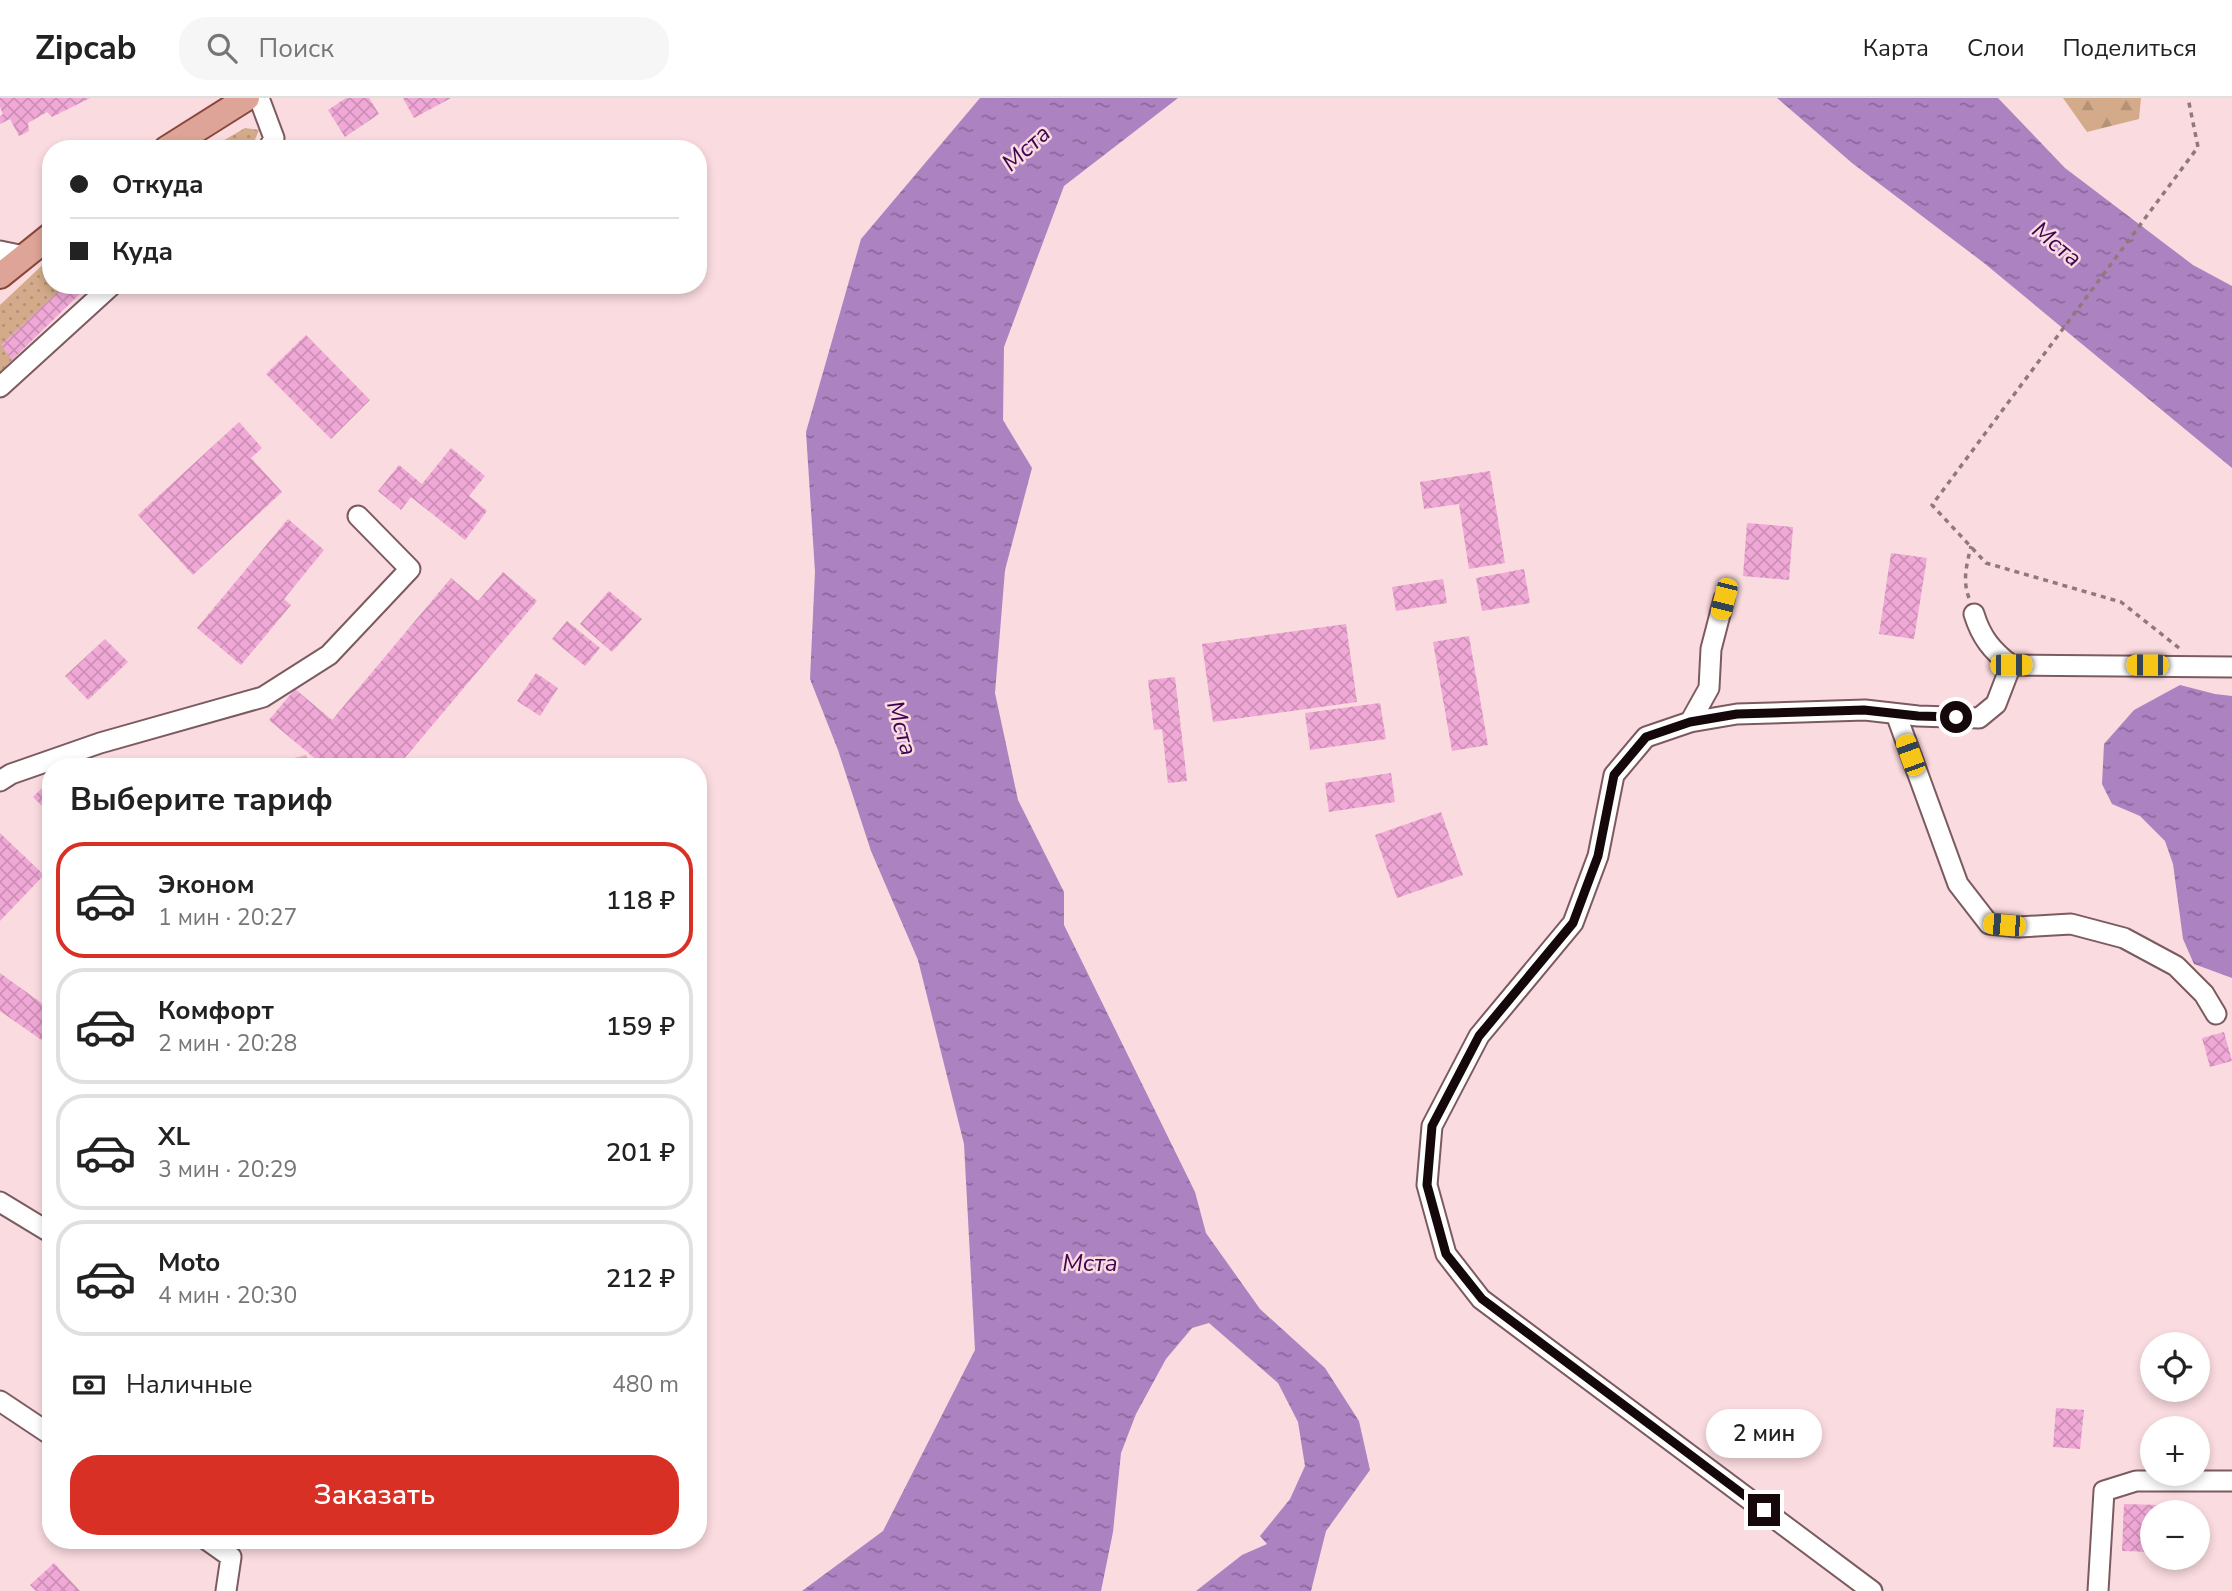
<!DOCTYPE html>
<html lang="ru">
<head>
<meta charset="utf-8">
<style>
	body { margin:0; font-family:"Nunito Sans",sans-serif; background:#f6f6f6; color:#222; height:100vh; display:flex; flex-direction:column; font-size:26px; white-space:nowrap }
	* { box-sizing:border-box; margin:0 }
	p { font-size:23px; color:#767676 }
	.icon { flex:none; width:38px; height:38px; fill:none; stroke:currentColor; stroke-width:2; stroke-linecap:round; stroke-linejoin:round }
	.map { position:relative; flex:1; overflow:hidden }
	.sheet { position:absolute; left:42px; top:660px; width:665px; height:791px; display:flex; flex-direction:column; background:#fff; border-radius:28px; box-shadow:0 4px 10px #0003 }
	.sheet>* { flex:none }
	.hud { position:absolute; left:42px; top:42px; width:665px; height:154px; border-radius:28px; box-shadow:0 4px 10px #0003; display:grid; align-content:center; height:154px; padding:0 28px; background:#fff }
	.buttons { position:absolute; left:2140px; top:1234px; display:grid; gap:14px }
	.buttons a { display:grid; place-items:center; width:70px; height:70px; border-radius:50%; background:#fff; box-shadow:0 4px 10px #0003; font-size:35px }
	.end { position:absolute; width:32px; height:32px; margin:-16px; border:9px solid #15080b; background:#fff; box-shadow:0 0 0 4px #fff }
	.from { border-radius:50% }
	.bubble { position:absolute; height:49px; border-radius:24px; background:#fff; box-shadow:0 4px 10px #0003; font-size:23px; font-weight:600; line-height:49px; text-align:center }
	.car { position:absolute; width:21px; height:42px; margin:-21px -10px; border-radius:9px; box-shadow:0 0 5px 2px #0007; background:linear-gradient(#f5c518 24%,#345 0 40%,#f5c518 0 76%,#345 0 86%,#f5c518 0) }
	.hud b { display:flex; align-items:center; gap:24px; height:66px; font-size:26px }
	.hud b+b { border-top:2px solid #e0e0e0 }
	.hud i { width:18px; height:18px; background:#222 }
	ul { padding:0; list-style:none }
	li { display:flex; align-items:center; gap:21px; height:116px; margin:0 14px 10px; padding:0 14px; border:4px solid #e0e0e0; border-radius:28px }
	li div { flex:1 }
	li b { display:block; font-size:26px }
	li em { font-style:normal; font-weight:600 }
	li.selected { border-color:#d93025 }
	li>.icon { width:63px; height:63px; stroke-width:1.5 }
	h2 { padding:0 28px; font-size:32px; line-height:84px }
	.pay { display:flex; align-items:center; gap:18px; height:77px; padding:0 28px; font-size:26px }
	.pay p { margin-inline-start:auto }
	.button { display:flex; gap:14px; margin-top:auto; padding:14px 28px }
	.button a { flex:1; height:80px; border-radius:28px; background:#d93025; color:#fff; font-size:28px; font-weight:600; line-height:80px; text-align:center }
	header { display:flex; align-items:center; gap:42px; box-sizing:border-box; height:98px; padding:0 35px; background:#fff; border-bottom:2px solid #e0e0e0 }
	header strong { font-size:33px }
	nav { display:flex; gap:38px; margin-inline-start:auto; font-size:24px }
	.search { width:490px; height:63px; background:#f6f6f6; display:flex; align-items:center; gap:18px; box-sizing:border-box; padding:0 24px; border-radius:28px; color:#767676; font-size:26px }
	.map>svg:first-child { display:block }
</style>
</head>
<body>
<header>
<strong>Zipcab</strong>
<div class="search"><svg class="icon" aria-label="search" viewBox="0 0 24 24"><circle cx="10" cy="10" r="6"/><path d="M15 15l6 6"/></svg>Поиск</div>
<nav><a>Карта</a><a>Слои</a><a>Поделиться</a></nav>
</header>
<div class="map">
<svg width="2232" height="1493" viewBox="0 0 2232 1493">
	<defs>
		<pattern id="green-dots" width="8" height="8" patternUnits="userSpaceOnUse" patternTransform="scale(1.75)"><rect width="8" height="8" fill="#d4ab8a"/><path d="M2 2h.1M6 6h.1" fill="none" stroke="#b59276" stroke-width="1.8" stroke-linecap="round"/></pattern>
		<pattern id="forest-firs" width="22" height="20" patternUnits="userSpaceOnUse" patternTransform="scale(1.75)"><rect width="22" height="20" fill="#d4ab8a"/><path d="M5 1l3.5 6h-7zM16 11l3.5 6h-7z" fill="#b59276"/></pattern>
		<pattern id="water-ripples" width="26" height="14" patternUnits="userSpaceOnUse" patternTransform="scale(1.75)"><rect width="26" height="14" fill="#ad82c1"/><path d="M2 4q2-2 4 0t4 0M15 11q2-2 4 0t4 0" fill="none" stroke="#8c689b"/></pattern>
		<pattern id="building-cross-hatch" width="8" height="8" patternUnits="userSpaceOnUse" patternTransform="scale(1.75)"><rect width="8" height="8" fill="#f0a8d6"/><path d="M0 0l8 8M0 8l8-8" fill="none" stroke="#cd8fb6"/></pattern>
	</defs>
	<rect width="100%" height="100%" fill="#fadbdf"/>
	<path fill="url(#green-dots)" d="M245,30l14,2 -8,19h-42z
		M51,159v28h14l-53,75 -12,12v-67z"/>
	<path fill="url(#forest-firs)" d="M2063,0h78l-2,21 -52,13z"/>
	<path fill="url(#water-ripples)" d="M980,0h198l-114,88 -60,161 -1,73 29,48 -27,102 -10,123 23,107 46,92v33l131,267 11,41 54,76 65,59 34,53 11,49 -44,61 -15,60h-115l46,-36 25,-11 -7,-8 30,-37 15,-33 -7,-44 -20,-39 -69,-60 -17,5 -26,31 -30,55 -15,39 -8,79 -12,59h-299l81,-60 92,-181 -11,-206 -46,-184 -47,-109 -33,-101 -28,-71 5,-107 -9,-140 55,-193z
		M1777,0h221l67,70 128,97 39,21v182l-248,-205 -132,-100z
		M2180,587l35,9 17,2v282l-38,-14 -11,-25 -10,-75 -8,-23 -25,-25 -28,-12 -10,-20 2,-40 30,-34z"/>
	<path fill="url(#building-cross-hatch)" d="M0,0h90l-38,19 -5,-5 -19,11 1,8 -10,5 -9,-17 -10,5v-8l3,-2 -3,-7z
		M346,0h23l10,16 -34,23 -17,-27z
		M403,0h48l-37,20z
		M65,187h24l-77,75 -11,-15z
		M306,237l64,65 -39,39 -65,-65z
		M239,324l23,26 -11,10 31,34 -89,83 -55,-60z
		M451,350l34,28 -16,20 18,15 -22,29 -54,-43 -10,13 -23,-19 21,-26 23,19z
		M1490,373l15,92 -36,6 -10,-65 -35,5 -4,-27z
		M288,421l36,31 -40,49 7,6 -50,60 -44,-37z
		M1747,425l46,4 -4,53 -46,-4z
		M1891,455l36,5 -13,81 -35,-5z
		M1524,471l6,34 -48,8 -6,-33z
		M503,474l34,29 -139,165h-74l-55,-46 26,-31 37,31 119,-142 27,23z
		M1443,481l4,24 -51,8 -4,-24z
		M609,493l33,28 -30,33 -32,-28z
		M567,523l33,27 -15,18 -33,-27z
		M1346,526l11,78 -144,20 -11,-78z
		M1469,538l19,109 -36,6 -19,-109z
		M105,541l23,23 -40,38 -23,-24z
		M536,575l22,15 -18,28 -23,-15z
		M1175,579l12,104 -19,2 -6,-54 -8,1 -6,-50z
		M1380,605l6,36 -76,11 -5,-37z
		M306,657l3,11h-45z
		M1391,675l4,29 -66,10 -4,-29z
		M51,681v36l-18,-18z
		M1441,714l22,63 -66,23 -22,-63z
		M0,735l44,42 -44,46z
		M0,875l51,37v20l-8,11 -43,-30z
		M2224,934l8,29 -22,6 -8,-29z
		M2056,1310l28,2 -4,39 -27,-2z
		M2124,1406l35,1v7h-7v40l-30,-1z
		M54,1465l26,28h-44l-6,-6z"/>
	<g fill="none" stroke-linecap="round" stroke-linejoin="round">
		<defs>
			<path id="minor" d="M259,0l15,40 -6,11
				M0,153l24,5
				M0,289l112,-102
				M1974,516c7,23 18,37 37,51
				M2011,567l221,2
				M1896,616l62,170 31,40 30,3 52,-3 53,14 52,28 28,28 12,20
				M1690,624l19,-34 2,-39 13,-50
				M0,683l11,-7 89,-31 163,-46 66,-42 81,-86 -52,-53
				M0,1104l51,31
				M0,1303l51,34
				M207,1442l24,17 -5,34
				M1872,1493l-391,-292 -35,-45 -19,-69 5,-59 47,-90 94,-113 25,-67 16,-81 32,-38 44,-15 47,-8 128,-4 53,6 61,2 17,-14 15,-39
				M2098,1493l6,-100 32,-10h96"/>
			<path id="major" d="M166,51l81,-51
				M0,178l51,-41"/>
		</defs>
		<use href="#minor" stroke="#7c5b60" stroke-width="23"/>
		<use href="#major" stroke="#894639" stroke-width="28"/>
		<path stroke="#90797d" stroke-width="3.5" stroke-dasharray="5 5" stroke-linecap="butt" d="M1969,500c-7,-18 -2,-34 2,-52
			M2179,550l-58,-46 -135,-39 -54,-58 266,-358 -10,-49"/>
		<use href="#minor" stroke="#fff" stroke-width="19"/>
		<use href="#major" stroke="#dda497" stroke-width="24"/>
	</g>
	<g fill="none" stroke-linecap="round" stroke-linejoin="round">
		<path stroke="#15080b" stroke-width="9" d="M1764,1412l-282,-211 -36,-45 -19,-69 5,-59 47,-90 94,-113 25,-67 16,-81 32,-38 44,-15 47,-8 127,-4 54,6 38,1"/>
	</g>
	<g text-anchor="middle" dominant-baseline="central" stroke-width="5" stroke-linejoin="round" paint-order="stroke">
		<g font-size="24" font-style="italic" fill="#400454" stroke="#fadbdf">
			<text transform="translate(1026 50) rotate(-42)">Мста</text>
			<text transform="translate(2057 146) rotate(39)">Мста</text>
			<text transform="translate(902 630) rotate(74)">Мста</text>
			<text x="1090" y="1165">Мста</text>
		</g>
	</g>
</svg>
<div class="buttons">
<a><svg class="icon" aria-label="locate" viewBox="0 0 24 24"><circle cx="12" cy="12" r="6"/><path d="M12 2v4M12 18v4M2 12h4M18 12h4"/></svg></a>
<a>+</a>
<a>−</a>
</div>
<i class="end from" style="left:1956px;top:619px"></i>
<i class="end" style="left:1764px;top:1412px"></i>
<div class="bubble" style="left:1706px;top:1311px;width:116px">2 мин</div>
<i class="car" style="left:1724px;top:501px;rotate:194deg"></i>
<i class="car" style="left:2011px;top:567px;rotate:90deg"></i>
<i class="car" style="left:2147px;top:567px;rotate:270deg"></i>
<i class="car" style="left:1910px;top:657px;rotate:340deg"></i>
<i class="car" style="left:2004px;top:827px;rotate:275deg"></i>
<div class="hud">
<b><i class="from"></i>Откуда</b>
<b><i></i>Куда</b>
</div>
<section class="sheet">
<h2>Выберите тариф</h2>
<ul>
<li class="selected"><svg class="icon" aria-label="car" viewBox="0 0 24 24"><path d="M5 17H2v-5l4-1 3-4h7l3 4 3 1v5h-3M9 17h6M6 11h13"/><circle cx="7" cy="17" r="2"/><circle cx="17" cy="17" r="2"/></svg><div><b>Эконом</b><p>1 мин · 20:27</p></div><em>118 ₽</em></li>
<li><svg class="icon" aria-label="car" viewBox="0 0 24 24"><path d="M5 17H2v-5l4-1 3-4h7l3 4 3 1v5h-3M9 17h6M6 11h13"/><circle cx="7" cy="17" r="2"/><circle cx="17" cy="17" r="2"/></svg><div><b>Комфорт</b><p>2 мин · 20:28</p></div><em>159 ₽</em></li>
<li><svg class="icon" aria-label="car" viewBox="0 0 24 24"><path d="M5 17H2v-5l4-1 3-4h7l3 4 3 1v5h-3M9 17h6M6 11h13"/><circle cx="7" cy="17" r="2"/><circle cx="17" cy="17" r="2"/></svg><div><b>XL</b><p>3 мин · 20:29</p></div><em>201 ₽</em></li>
<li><svg class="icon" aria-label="car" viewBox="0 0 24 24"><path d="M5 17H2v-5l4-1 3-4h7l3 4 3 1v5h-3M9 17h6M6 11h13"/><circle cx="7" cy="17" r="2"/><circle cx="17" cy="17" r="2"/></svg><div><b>Moto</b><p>4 мин · 20:30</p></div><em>212 ₽</em></li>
</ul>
<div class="pay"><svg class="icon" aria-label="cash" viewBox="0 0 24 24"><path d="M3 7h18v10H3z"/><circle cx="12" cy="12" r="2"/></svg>Наличные<p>480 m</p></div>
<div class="button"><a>Заказать</a></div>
</section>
</div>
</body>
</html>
